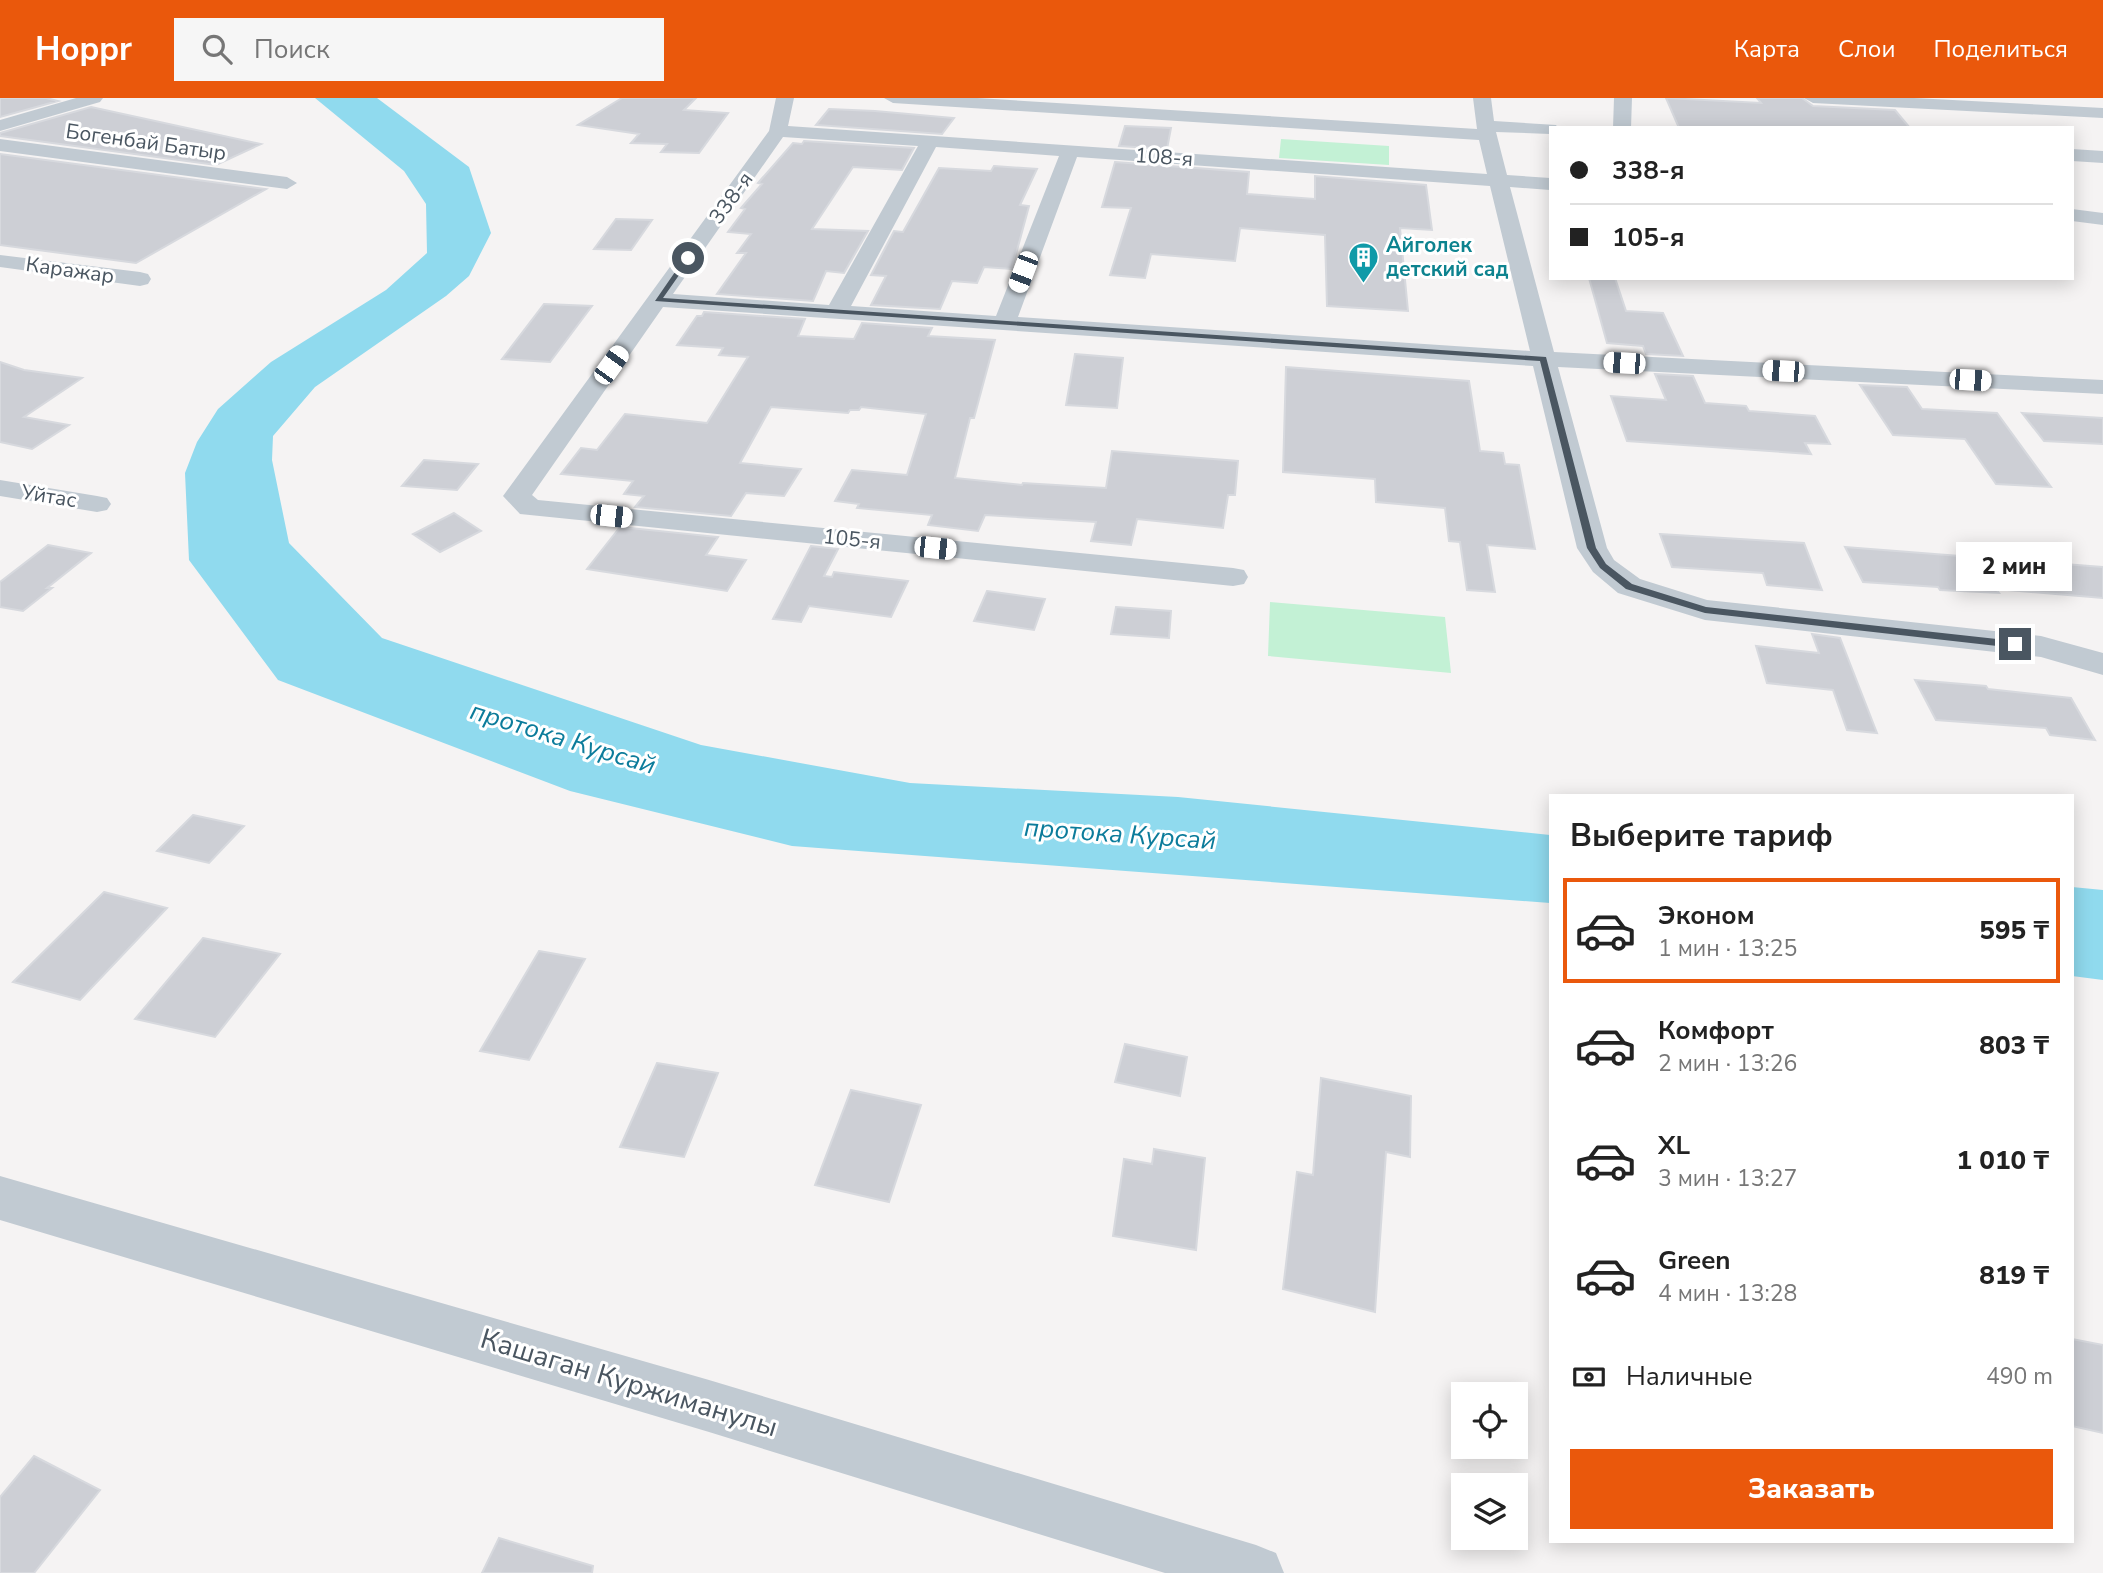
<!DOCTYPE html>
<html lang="ru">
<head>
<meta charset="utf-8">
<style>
	body { margin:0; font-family:"Nunito Sans",sans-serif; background:#f6f6f6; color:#222; height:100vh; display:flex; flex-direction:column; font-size:26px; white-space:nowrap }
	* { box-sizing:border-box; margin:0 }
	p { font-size:23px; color:#767676 }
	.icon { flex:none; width:38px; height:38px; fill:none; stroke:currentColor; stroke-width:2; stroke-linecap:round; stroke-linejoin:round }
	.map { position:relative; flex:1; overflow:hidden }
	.panel { position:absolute; left:1549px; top:696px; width:525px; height:749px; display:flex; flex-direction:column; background:#fff; border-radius:0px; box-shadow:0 4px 18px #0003 }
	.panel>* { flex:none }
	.guide { position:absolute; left:1549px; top:28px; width:525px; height:154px; border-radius:0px; box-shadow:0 4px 18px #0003; display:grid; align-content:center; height:154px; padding:0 21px; background:#fff }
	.buttons { position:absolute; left:1451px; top:1284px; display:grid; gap:14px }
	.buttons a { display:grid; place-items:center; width:77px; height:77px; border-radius:0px; background:#fff; box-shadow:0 4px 18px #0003; font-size:35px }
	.end { position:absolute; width:32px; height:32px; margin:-16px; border:9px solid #4a5661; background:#fff; box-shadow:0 0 0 4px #fff }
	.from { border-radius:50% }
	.bubble { position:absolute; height:49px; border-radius:0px; background:#fff; box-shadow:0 4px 18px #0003; font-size:23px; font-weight:800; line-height:49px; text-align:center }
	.car { position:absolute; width:21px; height:42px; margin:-21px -10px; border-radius:9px; box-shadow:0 0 5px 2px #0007; background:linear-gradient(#fff 24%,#345 0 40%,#fff 0 76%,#345 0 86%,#fff 0) }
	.guide b { display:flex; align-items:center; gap:24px; height:66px; font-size:26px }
	.guide b+b { border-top:2px solid #e0e0e0 }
	.guide i { width:18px; height:18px; background:#222 }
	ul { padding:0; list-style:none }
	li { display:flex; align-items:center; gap:21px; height:105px; margin:0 14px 10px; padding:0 7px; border:4px solid transparent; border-radius:0px }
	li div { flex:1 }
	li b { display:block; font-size:26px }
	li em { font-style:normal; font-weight:800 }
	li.active { border-color:#ea580c }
	li>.icon { width:63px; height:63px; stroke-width:1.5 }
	h2 { padding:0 21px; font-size:32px; line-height:84px }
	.pay { display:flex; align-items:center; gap:18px; height:77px; padding:0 21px; font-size:26px }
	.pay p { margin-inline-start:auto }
	.cta { display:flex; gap:14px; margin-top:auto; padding:14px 21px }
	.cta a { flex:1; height:80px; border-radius:0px; background:#ea580c; color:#fff; font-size:28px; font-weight:800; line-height:80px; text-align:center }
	header { display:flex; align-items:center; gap:42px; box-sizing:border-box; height:98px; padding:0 35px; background:#ea580c; color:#fff }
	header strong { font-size:33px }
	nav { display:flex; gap:38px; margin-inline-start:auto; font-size:24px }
	.search { width:490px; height:63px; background:#f6f6f6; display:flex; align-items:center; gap:18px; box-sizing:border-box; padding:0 24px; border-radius:0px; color:#767676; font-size:26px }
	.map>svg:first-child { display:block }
</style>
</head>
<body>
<header>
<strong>Hoppr</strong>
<div class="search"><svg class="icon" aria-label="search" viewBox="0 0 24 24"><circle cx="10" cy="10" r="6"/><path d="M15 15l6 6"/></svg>Поиск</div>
<nav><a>Карта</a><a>Слои</a><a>Поделиться</a></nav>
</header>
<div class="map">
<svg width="2103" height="1475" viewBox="0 0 2103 1475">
	<rect width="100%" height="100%" fill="#f5f3f3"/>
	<path fill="#c3f1d5" d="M1281,41l108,7v19l-110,-7z
		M1270,504l175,15 6,56 -183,-17z"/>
	<path fill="#90daee" d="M315,0h62l92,69 22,66 -22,43 -23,20 -131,91 -42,49 -1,24 17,83 93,95 319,107 209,38 268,14 372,38v68l-758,-57 -222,-55 -292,-111 -89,-120 -4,-87 12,-31 21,-33 53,-47 115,-72 41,-37 -1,-49 -22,-33z
		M2072,789l31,3v90l-31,-4z"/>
	<path fill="#cdcfd5" stroke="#d7d9de" stroke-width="2" d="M0,0h46l12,3 -58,16z
		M622,0h74l-12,12 44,3 -29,40 -38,-1 6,-8 -36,-1 8,-9 -61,-9z
		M1666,0l95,5 -4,-5h45l11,8 82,4 15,18h-231z
		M91,9l170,37 -45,21 -216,-29v-3z
		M829,11l46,2 79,7 -12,16 -126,-9z
		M1125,28l46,2 -4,21 -48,-3z
		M804,43l110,7 -12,22 -49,-3 -41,62 56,2 -24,42 -18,-2 -13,30 -96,-7 29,-41h-9l14,-19 -23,-2 17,-23 -4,-1 21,-24 -4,-1 35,-40 9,1z
		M0,56l266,35 -130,74 -136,-18z
		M1115,64l134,10 -2,22 68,5v-23l111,9 6,45 -32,-2 8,83 -81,-5 -2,-71 -85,-7 -5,33 -84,-7 -6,24 -35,-3 21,-67 -29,-1z
		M994,68l43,3 -17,36 9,1 -17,63 -28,-2 -7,16 -25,-2 -12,28 -69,-4 15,-29 -15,-1 23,-44 9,1 36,-64 52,3z
		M616,121l36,1 -21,30 -37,-1z
		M1589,180h26l11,33 37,2 20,43 -37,-2 -3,-8 -36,-3z
		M544,206l48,2 -42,56 -48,-3z
		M704,214l101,7 -7,17 56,3 8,-16 70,5 -4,8 67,4 -21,78h-4l-15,60 67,7 1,-2 83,5 6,-37 126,10 -3,34h-7l-5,33 -86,-9 -6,26 -40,-4 5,-19 -111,-7 -7,16 -50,-6 4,-10 -75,-7 2,-4 -24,-3 17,-31 55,5 19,-61 -65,-7 -2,3h-9l-2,3 -77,-6 -31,56 61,6 -17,27 -38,-3 -15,23 -96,-9 9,-11 -20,-2 9,-13 -72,-7 20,-26 16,2 28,-36 82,9 41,-66 -29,-2 4,-7 -46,-3 20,-29h5z
		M1075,256l48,4 -6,50 -51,-3z
		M0,264l24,8 58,8 -58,39 45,8 -37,24 -32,-7z
		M1286,269l183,14 11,70 23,2 2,11 14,1 16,84 -48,-4 8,47 -28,-2 -7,-48 -11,-1 -4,-33 -69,-6 -1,-23 -92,-7z
		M1655,276l38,2 12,27 41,3 3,5 66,5 15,28 -25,-1 6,11 -184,-13 -16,-45 55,4z
		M1860,287l47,2 15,22 75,4 54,74 -55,-3 -31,-45 -72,-4z
		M2022,315l81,5v26l-59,-3z
		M424,362l54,4 -21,26 -55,-4z
		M454,415l27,18 -41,21 -27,-18z
		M620,429l98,10 -12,18 40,5 -19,31 -140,-22z
		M1660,436l144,9 18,47 -55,-5 -4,-12 -91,-6z
		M48,447l43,8 -44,35h5l-29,23 -23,-4v-25z
		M811,448l27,3 -14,27 8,1 2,-5 74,9 -17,36 -82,-11 -8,16 -28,-3z
		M1845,449l258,20v31l-107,-9 3,4 -59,-3 -2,-3 -75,-5z
		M987,493l58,8 -11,31 -60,-9z
		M1116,509l55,4 -2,27 -58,-4z
		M1812,536l28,4 37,95 -30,-3 -14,-40 -66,-7 -11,-37 63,7z
		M1915,582l71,6 2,3 83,9 24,42 -45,-5 -4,-7 -110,-8z
		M193,717l51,11 -35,37 -52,-12z
		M104,794l63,16 -87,92 -67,-18z
		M203,840l77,16 -65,83 -80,-18z
		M539,853l46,8 -56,101 -49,-9z
		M1125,946l62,13 -7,39 -65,-14z
		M657,965l61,10 -34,84 -64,-10z
		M1321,980l90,18 -1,61 -24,-5 -11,160 -92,-23 14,-117 16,3z
		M851,992l70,15 -32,97 -74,-17z
		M1154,1051l51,9 -9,92 -83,-14 11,-77 28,5z
		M2072,1241l31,6v88l-31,-7z
		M34,1358l66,34 -66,83h-34v-76z
		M499,1440l94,28 -1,7h-110z"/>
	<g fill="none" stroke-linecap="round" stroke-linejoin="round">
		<path fill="#c1cad2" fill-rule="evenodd" d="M76,0h27l-3,4 -100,29v-11z
			M776,0h18l-6,28 699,48 -8,-34 -586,-37 -9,-5h93l500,31 -4,-31h18l3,23 62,4 2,3h-8v6l-54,-2 11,43 43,3v12l-40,-3 44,165 549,28v14l-545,-27 49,181 7,12 26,19 67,21 334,36 62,17v22l-62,-18 -336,-37 -87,-27 -25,-21 -16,-24 -44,-182 -870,-59 -131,188 6,5 695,68 11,2 4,7 -4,7 -11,2 -713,-72 -17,-18 266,-365zM783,39l135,9 -89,159 -156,-11zM936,49l123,9 -63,160 -145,-10zM1077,59l413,29 40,165 -512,-34z
			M1614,0h18l-1,30h-18z
			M1804,0h110l189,10v10l-290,-15z
			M0,41l287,38 10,6 -10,6 -287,-38z
			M2072,51l31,2v12l-31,-2z
			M2072,111l31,4v12l-31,-4z
			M0,157l140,17 8,2 3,5 -3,5 -8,2 -140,-19z
			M0,382l97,16 10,2 4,6 -4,6 -10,2 -97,-16z
			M0,1078l709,204 547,165 20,8 8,20h-119l-456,-141 -709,-212z"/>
	</g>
	<path fill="#4a5661" d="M686,158l5,2 -28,40 883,59 50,191 10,16 26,20 74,23 309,34 5,3 -5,4 -310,-35 -79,-24 -26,-21 -13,-20 -47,-187 -885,-60z"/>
	<defs>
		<symbol id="building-pin" viewBox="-11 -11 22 30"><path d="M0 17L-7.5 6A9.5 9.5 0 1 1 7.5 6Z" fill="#0f9aa8" stroke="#fff"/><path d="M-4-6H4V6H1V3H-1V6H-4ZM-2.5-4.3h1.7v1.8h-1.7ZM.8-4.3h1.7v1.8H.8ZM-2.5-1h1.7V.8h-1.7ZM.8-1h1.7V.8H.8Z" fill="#fff"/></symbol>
	</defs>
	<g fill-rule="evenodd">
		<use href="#building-pin" x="1346" y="142" width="35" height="47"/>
	</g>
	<g text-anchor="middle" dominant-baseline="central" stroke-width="6" stroke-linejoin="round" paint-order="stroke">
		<g font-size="21" fill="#4a5661" stroke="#fff">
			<text transform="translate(146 44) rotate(8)">Богенбай Батыр</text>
			<text transform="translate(1164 59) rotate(4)">108-я</text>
			<text transform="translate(731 100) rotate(-54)">338-я</text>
			<text transform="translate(70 172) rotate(8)">Каражар</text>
			<text transform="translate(49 398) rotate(9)">Уйтас</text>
			<text transform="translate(852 441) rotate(6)">105-я</text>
		</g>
		<g font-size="21" font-weight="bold" fill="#0d838f" stroke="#fff" text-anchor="start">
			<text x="1386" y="147">Айголек<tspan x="1386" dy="24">детский сад</tspan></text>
		</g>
		<g font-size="26" font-style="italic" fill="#0c7c9b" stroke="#fff">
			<text transform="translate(563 640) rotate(17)">протока Курсай</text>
			<text transform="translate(1120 736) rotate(4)">протока Курсай</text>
		</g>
		<g font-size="28" fill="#4a5661" stroke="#fff">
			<text transform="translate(629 1285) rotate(17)">Кашаган Куржиманулы</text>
		</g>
	</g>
</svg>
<div class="buttons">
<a><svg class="icon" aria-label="locate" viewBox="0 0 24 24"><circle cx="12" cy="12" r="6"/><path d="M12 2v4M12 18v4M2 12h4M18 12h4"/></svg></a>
<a><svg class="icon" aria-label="layers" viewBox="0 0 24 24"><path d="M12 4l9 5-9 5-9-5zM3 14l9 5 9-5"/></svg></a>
</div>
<i class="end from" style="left:688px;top:160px"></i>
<i class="end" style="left:2015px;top:546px"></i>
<div class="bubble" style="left:1956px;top:444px;width:116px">2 мин</div>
<i class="car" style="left:1023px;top:174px;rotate:201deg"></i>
<i class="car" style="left:1624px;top:265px;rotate:273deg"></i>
<i class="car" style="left:611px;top:267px;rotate:36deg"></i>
<i class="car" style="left:1783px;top:273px;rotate:273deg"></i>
<i class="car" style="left:1970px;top:282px;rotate:93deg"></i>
<i class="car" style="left:611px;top:418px;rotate:96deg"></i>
<i class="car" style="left:935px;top:450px;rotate:96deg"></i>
<div class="guide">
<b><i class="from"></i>338-я</b>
<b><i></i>105-я</b>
</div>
<section class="panel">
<h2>Выберите тариф</h2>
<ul>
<li class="active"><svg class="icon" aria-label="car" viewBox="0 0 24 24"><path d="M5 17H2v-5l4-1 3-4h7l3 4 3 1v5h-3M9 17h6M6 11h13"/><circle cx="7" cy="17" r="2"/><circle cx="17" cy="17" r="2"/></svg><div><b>Эконом</b><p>1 мин · 13:25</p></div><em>595 ₸</em></li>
<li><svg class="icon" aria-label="car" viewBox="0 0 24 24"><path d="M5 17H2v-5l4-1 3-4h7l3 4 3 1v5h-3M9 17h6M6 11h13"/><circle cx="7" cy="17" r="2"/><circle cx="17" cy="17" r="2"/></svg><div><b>Комфорт</b><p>2 мин · 13:26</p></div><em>803 ₸</em></li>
<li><svg class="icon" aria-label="car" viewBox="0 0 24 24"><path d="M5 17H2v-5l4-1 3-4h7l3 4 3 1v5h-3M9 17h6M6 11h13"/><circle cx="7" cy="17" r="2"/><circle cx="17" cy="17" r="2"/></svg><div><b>XL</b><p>3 мин · 13:27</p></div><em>1 010 ₸</em></li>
<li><svg class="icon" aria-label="car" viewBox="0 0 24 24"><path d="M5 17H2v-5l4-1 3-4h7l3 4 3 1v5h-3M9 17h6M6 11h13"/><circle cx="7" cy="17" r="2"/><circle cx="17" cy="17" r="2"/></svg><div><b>Green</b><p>4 мин · 13:28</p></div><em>819 ₸</em></li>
</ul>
<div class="pay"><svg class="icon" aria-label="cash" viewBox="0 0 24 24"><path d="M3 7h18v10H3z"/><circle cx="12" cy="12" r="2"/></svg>Наличные<p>490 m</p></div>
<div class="cta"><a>Заказать</a></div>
</section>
</div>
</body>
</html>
